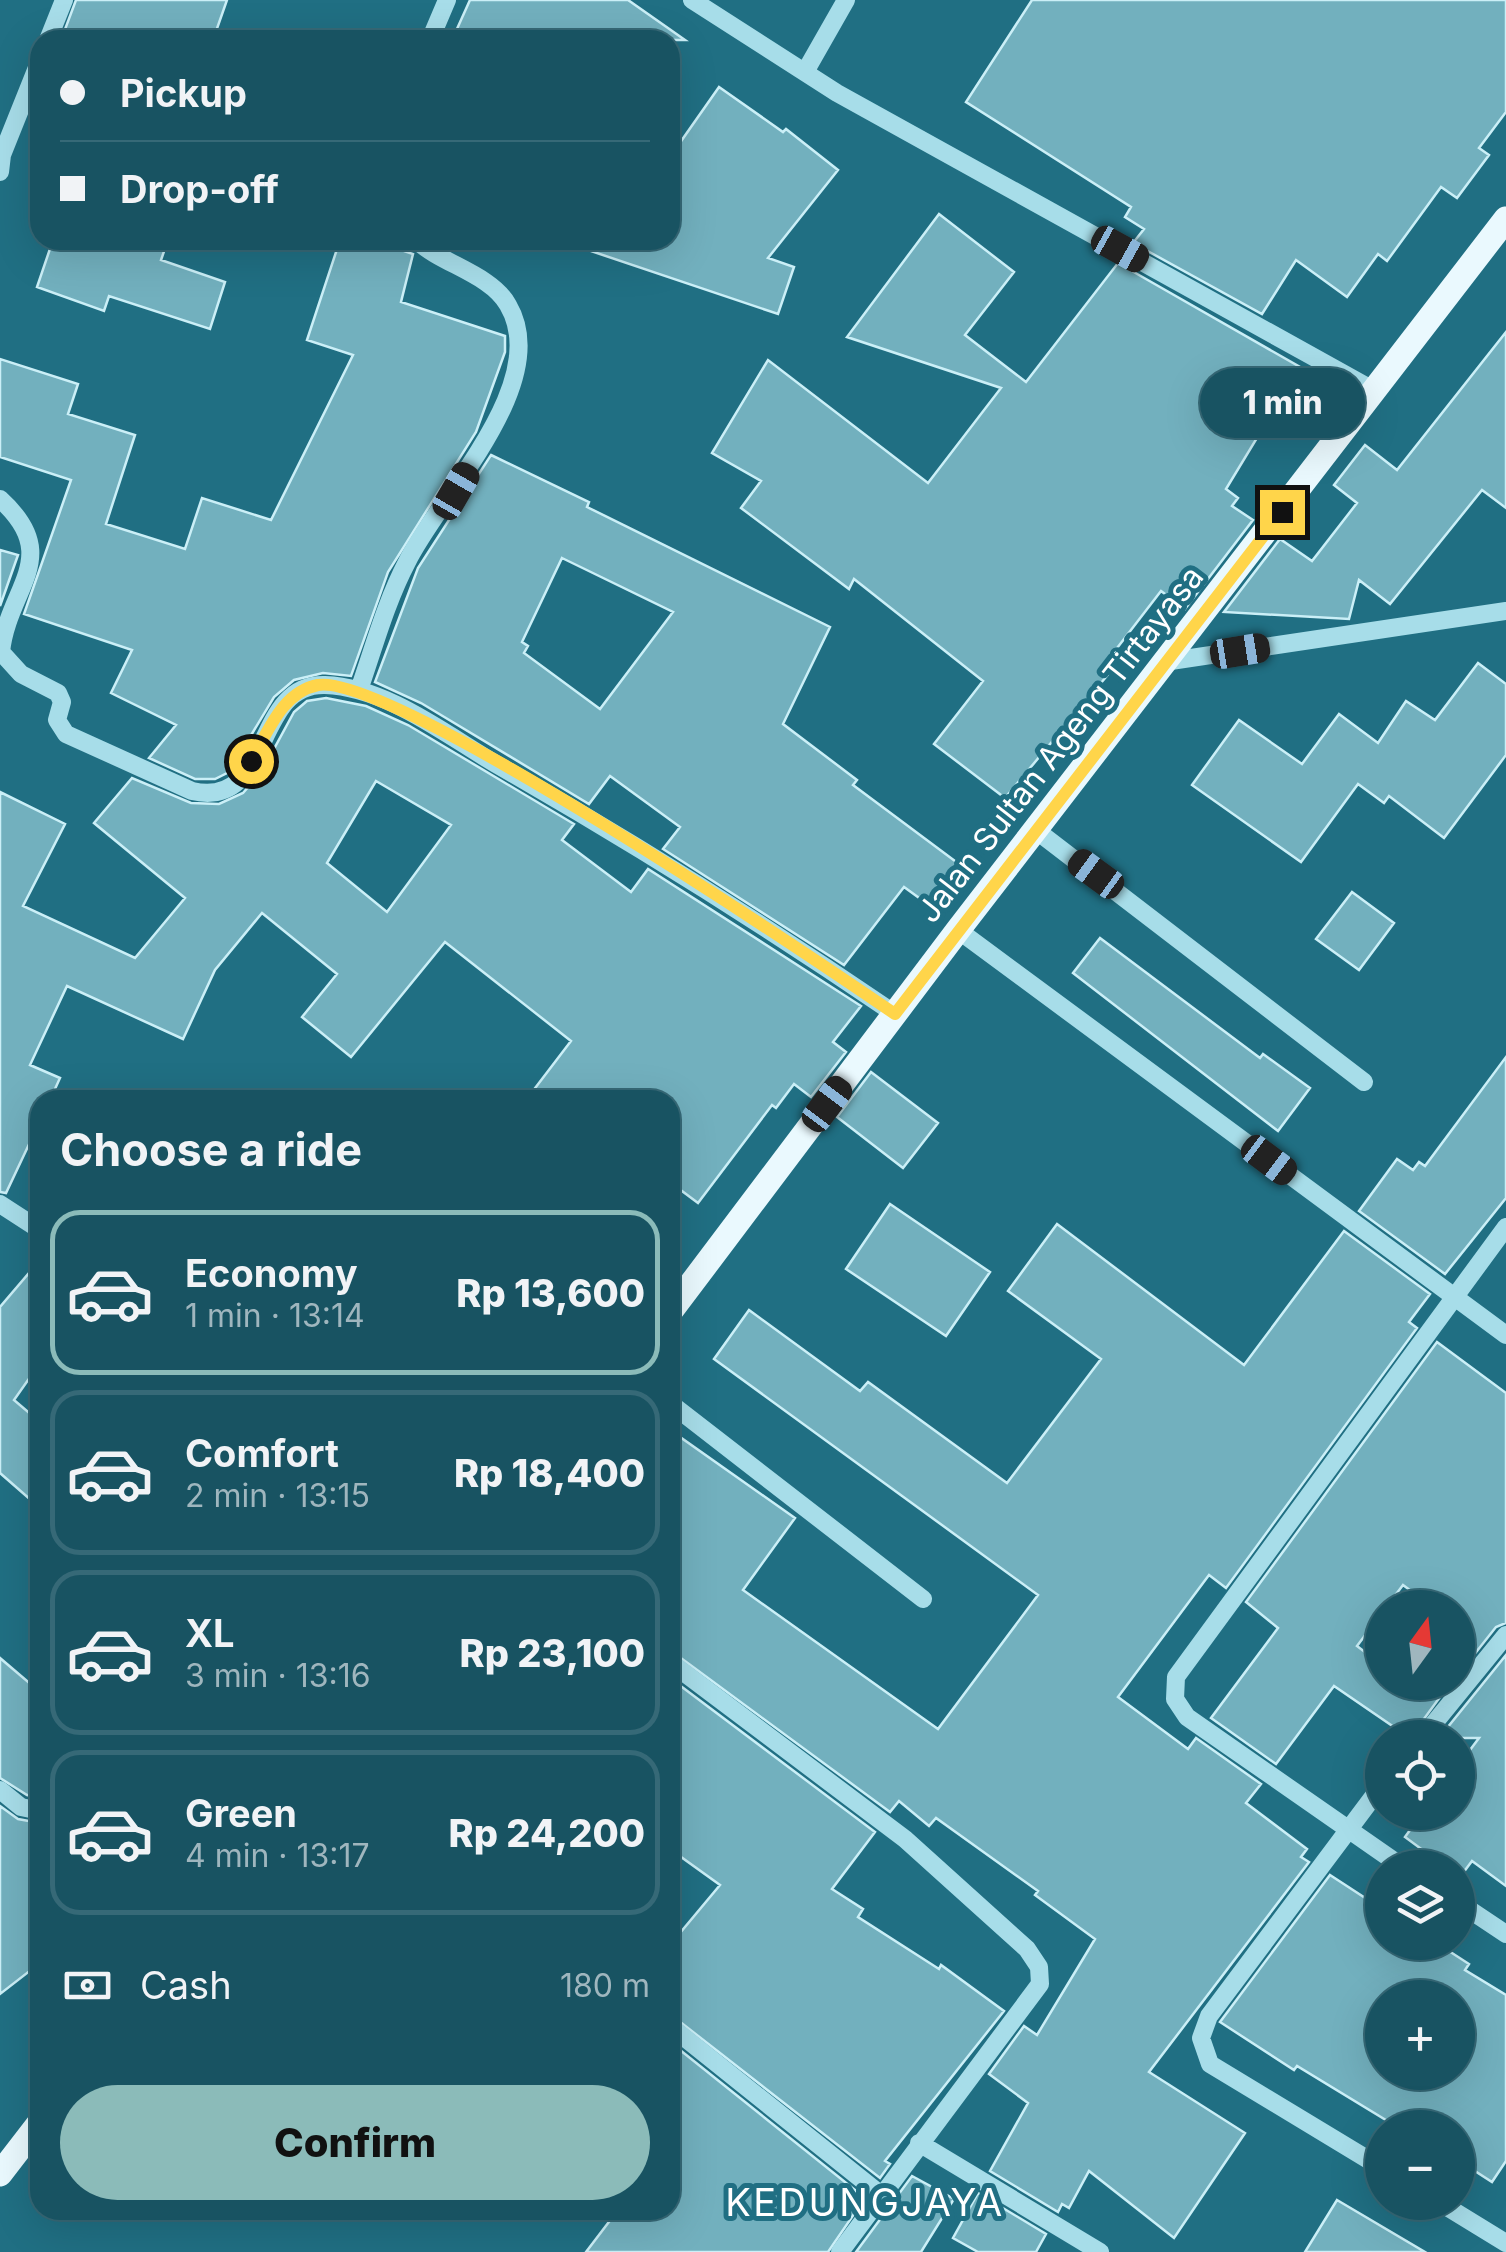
<!DOCTYPE html>
<html lang="en">
<head>
<meta charset="utf-8">
<style>
	body { margin:0; font-family:Inter,sans-serif; background:#255d6b; color:#f1f3f6; height:100vh; display:flex; flex-direction:column; font-size:38px; white-space:nowrap }
	* { box-sizing:border-box; margin:0 }
	p { font-size:32px; color:#9fb6be }
	.icon { flex:none; width:55px; height:55px; fill:none; stroke:currentColor; stroke-width:2; stroke-linecap:round; stroke-linejoin:round }
	.map { position:relative; flex:1; overflow:hidden }
	.details { position:absolute; left:30px; top:1090px; width:650px; height:1130px; display:flex; flex-direction:column; background:#185362; border-radius:30px; box-shadow:0 10px 40px #0002,0 0 0 2px #366977 }
	.details>* { flex:none }
	.guide { position:absolute; left:30px; top:30px; width:650px; height:220px; border-radius:30px; box-shadow:0 10px 40px #0002,0 0 0 2px #366977; display:grid; align-content:center; height:220px; padding:0 30px; background:#185362 }
	.needle { width:65px; rotate:15deg }
	.fabs { position:absolute; left:1365px; top:1590px; display:grid; gap:20px }
	.fabs a { display:grid; place-items:center; width:110px; height:110px; border-radius:50%; background:#185362; box-shadow:0 10px 40px #0002,0 0 0 2px #366977; font-size:50px }
	.end { position:absolute; width:45px; height:45px; margin:-22px; border:12px solid #ffd54a; background:#111; box-shadow:0 0 0 5px #111 }
	.from { border-radius:50% }
	.bubble { position:absolute; height:70px; border-radius:35px; background:#185362; box-shadow:0 10px 40px #0002,0 0 0 2px #366977; font-size:32px; font-weight:800; line-height:70px; text-align:center }
	.car { position:absolute; width:30px; height:60px; margin:-30px -15px; border-radius:12px; box-shadow:0 0 8px 2px #0007; background:linear-gradient(#222 24%,#8ab4d8 0 40%,#222 0 76%,#8ab4d8 0 86%,#222 0) }
	.guide b { display:flex; align-items:center; gap:35px; height:95px; font-size:38px }
	.guide b+b { border-top:2px solid #366977 }
	.guide i { width:25px; height:25px; background:#f1f3f6 }
	ul { padding:0; list-style:none }
	li { display:flex; align-items:center; gap:30px; height:165px; margin:0 20px 15px; padding:0 10px; border:5px solid #366977; border-radius:30px }
	li div { flex:1 }
	li b { display:block; font-size:38px }
	li em { font-style:normal; font-weight:800 }
	li.current { border-color:#8bbbb9 }
	li>.icon { width:90px; height:90px; stroke-width:1.5 }
	h2 { padding:0 30px; font-size:45px; line-height:120px }
	.pay { display:flex; align-items:center; gap:25px; height:110px; padding:0 30px; font-size:38px }
	.pay p { margin-inline-start:auto }
	.primary-button { display:flex; gap:20px; margin-top:auto; padding:20px 30px }
	.primary-button a { flex:1; height:115px; border-radius:60px; background:#8bbbb9; color:#111; font-size:40px; font-weight:800; line-height:115px; text-align:center }
	.map>svg:first-child { display:block }
</style>
</head>
<body>
<div class="map">
<svg width="1506" height="2252" viewBox="0 0 1506 2252">
	<rect width="100%" height="100%" fill="#206f83"/>
	<path fill="#72b0be" stroke="#cbeff7" stroke-width="2.5" fill-rule="evenodd" d="M76,0h151l-14,40h-152z
		M470,0h158l57,40h-233z
		M1032,0h474v112l-27,36 10,7 -32,43 -16,-11 -54,74 -9,-7 -31,43 -51,-37 -34,54 -129,-71 11,-14 -19,-12 6,-10 -165,-105z
		M719,87l64,45 3,-3 52,41 -70,88 26,9 -16,47 -199,-67 2,-7h89v-83z
		M939,214l75,58 -49,63 61,47 92,-119 182,104 -74,122 12,9 -6,8 21,14 -68,89 -24,-18 -57,74 7,6 -106,127 -71,-54 49,-63 -129,-102 -5,10 -108,-81 20,-27 -49,-28 56,-93 160,123 73,-95 -154,-51z
		M53,240h115l-7,20 64,22 -15,47 -101,-33 -5,15 -67,-24z
		M340,240h32l41,14 -12,48 104,34v16l-29,80 -88,140 -37,104 -28,-3 -29,7 -20,17 -45,75 -14,7h-20l-46,-21 27,-33 -65,-32 21,-43 -108,-36 47,-134 -71,-23v-98l78,25 -10,30 67,21 -29,89 79,25 17,-51 69,22 82,-165 -46,-15z
		M1506,332v176l-24,-18 -92,114 -31,-24 -10,39 -125,-7 56,-73 32,22 45,-58 -23,-18 31,-40 32,25z
		M491,455l98,47 -2,5 243,120 -47,97 74,56 -4,5 110,82 -30,41 -29,-21 -60,78 -181,-116 17,-22 -70,-51 -21,28 -168,-101 -46,-21 43,-114zM562,558l111,54 -73,97 -76,-56 4,-7 -6,-4z
		M0,550l18,5 -18,51z
		M1478,663l28,21v71l-62,83 -55,-42 -5,7 -26,-19 -57,78 -109,-77 47,-65 63,44 37,-50 39,29 28,-42 29,19z
		M326,698l40,8 42,19 166,99 -12,16 69,52 17,-23 213,137 -28,36 13,10 -35,45 -17,-13 -18,24 -4,-3 -74,98 -28,-21v-82h-144l45,-59 -126,-99 -94,115 -49,-40 35,-43 -75,-61 -47,57 -32,69 -116,-53 -37,79 30,13 -10,22h-10v21l-34,72 -6,-1v-400l65,32 -42,82 112,52 50,-60 -91,-75 38,-45 59,25 28,1 24,-11 19,-22 32,-59 13,-11zM376,781l75,44 -64,87 -60,-49z
		M1352,892l42,31 -35,47 -43,-31z
		M1100,938l160,120 3,-4 47,34 -32,43 -205,-158z
		M1506,1057v141l-61,76 -86,-63 38,-52 16,11 6,-8 6,4z
		M871,1072l67,51 -35,45 -66,-51z
		M890,1204l100,68 -44,64 -100,-67z
		M1057,1224l187,141 100,-134 86,63 -21,28 8,6 -191,260 -17,-13 -91,122 70,52 8,-11 65,46 -15,19 61,46 -6,8 8,5 -160,210 96,61 -71,105 -85,-67 -20,37 -7,-4 -4,8 -68,-41 38,-68 -39,-29 35,-48 13,9 58,-96 -60,-44 3,-4 -102,-73 -7,8 -30,-25 -9,11 -220,-162v-220l125,88 -52,72 195,139 100,-134 -324,-236 35,-49 111,81 8,-9 139,101 94,-124 -93,-68z
		M40,1260v103l-26,37 26,22v86l-40,-35v-166z
		M1437,1342l69,51v230l-10,4 -38,48v-67h-24l-31,-23 -46,61 25,19v17h69l-41,56 -76,-52 -58,78 -65,-46 67,-90 -32,-26z
		M1506,1655v231l-34,-25 -12,16 -2,-9h-11l-42,-31 18,-25h35v-46l21,-28h-40z
		M0,1658l40,34v106l-13,-3 -27,-17z
		M670,1678l205,154 -43,57 31,20 -5,8 81,52 2,-4 63,46 -119,150 5,3 -10,14 -210,-164v-69l50,-60 -50,-36z
		M0,1806l18,13 22,4v140l-40,31z
		M1330,1875l52,34v33h53l34,22 -4,6 41,25v166l-14,21 -34,-22v-32h-59l-102,-62 -3,4 -74,-48zM1382,1998h76v74h-76z
		M670,2042l195,156 -37,54h-242l32,-42h52z
		M912,2176l42,23 -33,53h-65z
		M978,2193l68,41 -10,18h-58l-25,-14z
		M1337,2200l88,52h-120z"/>
	<g fill="none" stroke-linecap="round" stroke-linejoin="round">
		<path stroke="#a7dde9" stroke-width="18" d="M692,0l145,93 538,298
			M48,40l16,-40
			M430,40l17,-40
			M805,72l41,-72
			M0,172l2,-17 38,-95
			M0,499c64,58 8,88 1,153l20,22 37,19 4,9 -5,18 9,14 126,57c82,19 59,-108 133,-106 61,2 120,49 171,79 136,78 269,161 399,250
			M1164,662l342,-51
			M359,690c15,-43 27,-88 48,-128 32,-66 147,-179 101,-257 -17,-31 -67,-41 -92,-65
			M1037,831l327,251
			M958,930l548,405
			M0,1204l40,26
			M670,1403l253,196
			M670,1662l235,177 122,110 12,18 1,17 -200,268
			M1422,1738l84,-103
			M1382,1785l-173,231 -8,22 9,26 172,104
			M0,1790l21,17 19,4
			M1404,1868l-217,-151 -12,-18 1,-22 330,-450
			M1458,1902l48,32
			M670,2026l210,168
			M919,2143l181,109
			M1439,2202l67,41"/>
		<path stroke="#eaf9fe" stroke-width="25" d="M670,1312l288,-382 548,-711
			M0,2174l40,-52"/>
	</g>
	<g fill="none" stroke-linecap="round" stroke-linejoin="round">
		<path stroke="#ffd54a" stroke-width="12" d="M251,761c17,-29 31,-69 67,-76 74,-12 495,273 577,329l387,-502"/>
	</g>
	<g text-anchor="middle" dominant-baseline="central" stroke-width="10" stroke-linejoin="round" paint-order="stroke">
		<g font-size="32" fill="#fff" stroke="#206f83">
			<text transform="translate(1060 744) rotate(-52)">Jalan Sultan Ageng Tirtayasa</text>
		</g>
		<g font-size="38" letter-spacing="2.5" fill="#fff" stroke="#206f83">
			<text x="865" y="2202">KEDUNGJAYA</text>
		</g>
	</g>
</svg>
<div class="fabs">
<a><svg class="needle" viewBox="-14 -14 28 28"><path d="M0-13l5 13h-10z" fill="#e53935"/><path d="M0 13l5-13h-10z" fill="#9fb6be"/></svg></a>
<a><svg class="icon" aria-label="locate" viewBox="0 0 24 24"><circle cx="12" cy="12" r="6"/><path d="M12 2v4M12 18v4M2 12h4M18 12h4"/></svg></a>
<a><svg class="icon" aria-label="layers" viewBox="0 0 24 24"><path d="M12 4l9 5-9 5-9-5zM3 14l9 5 9-5"/></svg></a>
<a>+</a>
<a>−</a>
</div>
<i class="end from" style="left:251px;top:761px"></i>
<i class="end" style="left:1282px;top:512px"></i>
<div class="bubble" style="left:1200px;top:368px;width:165px">1 min</div>
<i class="car" style="left:1120px;top:249px;rotate:119deg"></i>
<i class="car" style="left:456px;top:491px;rotate:30deg"></i>
<i class="car" style="left:1240px;top:651px;rotate:81deg"></i>
<i class="car" style="left:1096px;top:874px;rotate:306deg"></i>
<i class="car" style="left:827px;top:1104px;rotate:37deg"></i>
<i class="car" style="left:1269px;top:1160px;rotate:127deg"></i>
<div class="guide">
<b><i class="from"></i>Pickup</b>
<b><i></i>Drop-off</b>
</div>
<section class="details">
<h2>Choose a ride</h2>
<ul>
<li class="current"><svg class="icon" aria-label="car" viewBox="0 0 24 24"><path d="M5 17H2v-5l4-1 3-4h7l3 4 3 1v5h-3M9 17h6M6 11h13"/><circle cx="7" cy="17" r="2"/><circle cx="17" cy="17" r="2"/></svg><div><b>Economy</b><p>1 min · 13:14</p></div><em>Rp 13,600</em></li>
<li><svg class="icon" aria-label="car" viewBox="0 0 24 24"><path d="M5 17H2v-5l4-1 3-4h7l3 4 3 1v5h-3M9 17h6M6 11h13"/><circle cx="7" cy="17" r="2"/><circle cx="17" cy="17" r="2"/></svg><div><b>Comfort</b><p>2 min · 13:15</p></div><em>Rp 18,400</em></li>
<li><svg class="icon" aria-label="car" viewBox="0 0 24 24"><path d="M5 17H2v-5l4-1 3-4h7l3 4 3 1v5h-3M9 17h6M6 11h13"/><circle cx="7" cy="17" r="2"/><circle cx="17" cy="17" r="2"/></svg><div><b>XL</b><p>3 min · 13:16</p></div><em>Rp 23,100</em></li>
<li><svg class="icon" aria-label="car" viewBox="0 0 24 24"><path d="M5 17H2v-5l4-1 3-4h7l3 4 3 1v5h-3M9 17h6M6 11h13"/><circle cx="7" cy="17" r="2"/><circle cx="17" cy="17" r="2"/></svg><div><b>Green</b><p>4 min · 13:17</p></div><em>Rp 24,200</em></li>
</ul>
<div class="pay"><svg class="icon" aria-label="cash" viewBox="0 0 24 24"><path d="M3 7h18v10H3z"/><circle cx="12" cy="12" r="2"/></svg>Cash<p>180 m</p></div>
<div class="primary-button"><a>Confirm</a></div>
</section>
</div>
</body>
</html>
